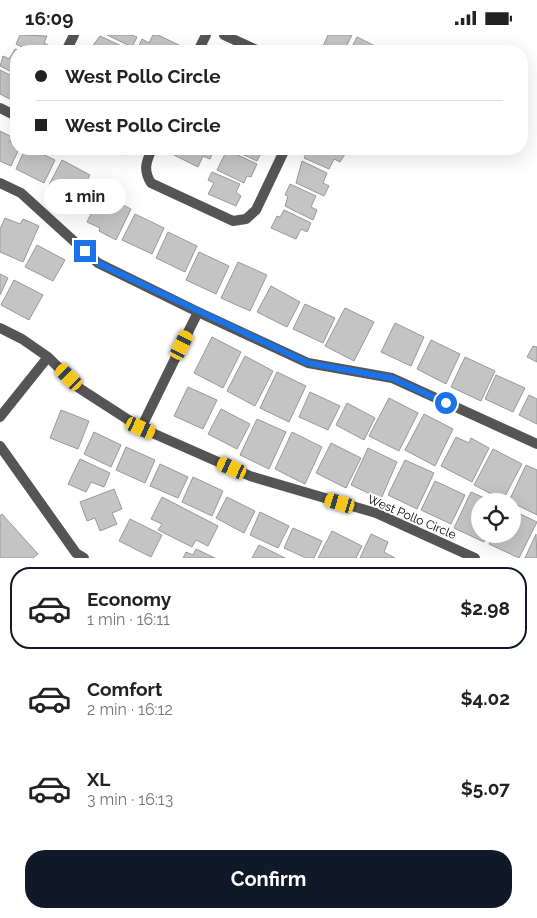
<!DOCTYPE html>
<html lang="en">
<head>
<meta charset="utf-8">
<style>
	body { margin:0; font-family:Raleway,sans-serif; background:#f6f6f6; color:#222; height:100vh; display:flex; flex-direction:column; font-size:19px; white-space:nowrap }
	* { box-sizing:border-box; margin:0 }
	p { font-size:16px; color:#767676 }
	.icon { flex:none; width:28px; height:28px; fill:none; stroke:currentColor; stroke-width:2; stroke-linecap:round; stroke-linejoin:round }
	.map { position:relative; height:523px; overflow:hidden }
	.drawer { display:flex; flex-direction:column; background:#fff; flex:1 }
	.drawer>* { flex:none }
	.hud { position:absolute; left:10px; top:10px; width:518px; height:110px; border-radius:20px; box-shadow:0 5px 20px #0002; display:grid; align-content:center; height:110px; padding:0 25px; background:#fff }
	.fabs { position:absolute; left:471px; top:458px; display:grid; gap:10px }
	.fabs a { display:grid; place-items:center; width:50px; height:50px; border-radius:50%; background:#fff; box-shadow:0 5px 20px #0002; font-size:25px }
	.end { position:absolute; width:22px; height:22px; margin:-11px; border:6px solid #1a73e8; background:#fff; box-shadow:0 0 0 2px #fff }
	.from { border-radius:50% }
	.bubble { position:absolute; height:35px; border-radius:18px; background:#fff; box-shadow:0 5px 20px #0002; font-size:16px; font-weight:700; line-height:35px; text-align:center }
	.car { position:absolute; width:15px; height:30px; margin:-15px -8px; border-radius:6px; box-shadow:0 0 4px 1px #0007; background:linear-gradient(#f5c518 24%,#345 0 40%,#f5c518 0 76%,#345 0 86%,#f5c518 0) }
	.hud b { display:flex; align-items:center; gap:18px; height:48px; font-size:19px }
	.hud b+b { border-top:1px solid #e0e0e0 }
	.hud i { width:12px; height:12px; background:#222 }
	ul { padding:9px 0 0; list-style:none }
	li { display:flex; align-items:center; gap:15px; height:82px; margin:0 10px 8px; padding:0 15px; border:2px solid transparent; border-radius:20px }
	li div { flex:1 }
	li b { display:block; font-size:19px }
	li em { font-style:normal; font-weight:700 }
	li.active { border-color:#111827 }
	li>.icon { width:45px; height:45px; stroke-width:1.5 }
	.cta { display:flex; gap:10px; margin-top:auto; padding:10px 25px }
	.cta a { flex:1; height:58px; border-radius:20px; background:#111827; color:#fff; font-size:20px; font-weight:700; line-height:58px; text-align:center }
	.status { display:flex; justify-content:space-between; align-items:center; height:35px; padding:0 25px; background:#fff; direction:ltr }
	.status svg { height:14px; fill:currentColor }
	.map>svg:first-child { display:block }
</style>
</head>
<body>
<div class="status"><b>16:09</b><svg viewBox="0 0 49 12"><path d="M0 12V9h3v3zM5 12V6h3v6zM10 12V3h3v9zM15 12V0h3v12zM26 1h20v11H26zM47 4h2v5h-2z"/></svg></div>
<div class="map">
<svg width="537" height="523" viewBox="0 0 537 523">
	<rect width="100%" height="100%" fill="#fff"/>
	<path fill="#c4c4c4" stroke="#999" d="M20,0l27,1 -3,7 4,2 -1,6h-17l-14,-7z
		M107,0h24l6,2 -5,10z
		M153,0h5l23,11 -2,5 -42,-1 5,-11 7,4z
		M328,0h24l-8,16h-23z
		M100,1l30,14 -1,1h-40z
		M357,2l18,9 -3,5h-22z
		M15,14l5,2h-4v23l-16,-8 3,-10 6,3z
		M0,35l16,8v24l-16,-8z
		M0,96l12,6 -2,5 6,2v5h3l-8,17 -11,-5z
		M25,114h6l24,11 -11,23 -28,-14z
		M108,114h23l-1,2 -5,-2 -3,6z
		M175,114h35l4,1 -4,9 -7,-3 -5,11 -26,-13z
		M231,114h32l-6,12z
		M308,114h26l11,5 -5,8 -6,-3 -5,10 -25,-11z
		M227,115l30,14 -6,13 -4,-1 -3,7 -27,-13z
		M62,125l28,15 -13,25 -28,-15z
		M302,126l25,12 -4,10 6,3 -5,10 -28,-13z
		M212,137l28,12 -4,8 5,4 -5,10 -28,-12 6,-11 -6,-3z
		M290,149l26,12 -5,11 6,3 -4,10 -28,-14 3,-10 -3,-1z
		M101,159l30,15 -15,31 -17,-9 1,-3 -13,-6z
		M284,175l27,13 -4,9 -6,-3 -5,10 -25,-11 6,-12 3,1z
		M135,179l29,14 -12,26 -30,-14z
		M5,183l15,6 3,-5 16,7 -16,36 -23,-10v-23z
		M168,197l29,14 -12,26 -29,-14z
		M37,210l28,15 -12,21 -28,-14z
		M199,217l30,14 -13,28 -30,-14z
		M238,227l29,13 -17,36 -29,-13z
		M0,239l8,4 -8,17z
		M14,245l29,15 -14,25 -28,-15z
		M271,251l29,16 -13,25 -30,-15z
		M305,269l30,14 -12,25 -30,-14z
		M345,273l29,14 -20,39 -29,-15z
		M395,288l29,14 -13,29 -30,-14z
		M212,302l29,15 -18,36 -29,-15z
		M431,305l29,14 -14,30 -29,-15z
		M533,311l4,1v15l-10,-5z
		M245,321l28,15 -18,35 -28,-15z
		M465,322l30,14 -14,30 -30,-14z
		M277,337l29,14 -17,36 -29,-14z
		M496,340l29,13 -12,24 -28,-13z
		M188,352l29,13 -14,29 -29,-13z
		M310,357l30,14 -12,24 -29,-13z
		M529,360l8,4v25l-18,-9z
		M389,363l29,15 -19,38 -30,-15z
		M347,368l28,15 -11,22 -28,-15z
		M221,374l29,15 -13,25 -29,-15z
		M61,375l28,11 -11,28 -28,-11z
		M424,379l29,15 -18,37 -30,-16z
		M257,384l29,13 -17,37 -29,-14z
		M94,397l27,13 -10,22 -27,-13z
		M292,397l30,15 -17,37 -30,-15z
		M456,402l13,6 2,-5 18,10 -17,34 -31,-16z
		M331,408l30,15 -15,30 -30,-15z
		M126,412l29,13 -10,23 -29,-13z
		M368,413l29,14 -16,37 -30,-14z
		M493,414l29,15 -19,36 -29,-15z
		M80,424l30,14 -6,14 -13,-5 -5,10 -18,-8z
		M405,425l29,13 -17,36 -29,-14z
		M160,429l28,13 -10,21 -28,-12z
		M526,430l11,5v45l-28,-14z
		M193,442l30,14 -11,25 -30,-14z
		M435,446l30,14 -14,29 -30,-14z
		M114,454l8,20 -10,4 5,11 -17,7 -5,-13 -8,3 -7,-19z
		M471,457l20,9h-11v33h8l-4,8 -30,-14z
		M162,462l56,29 -10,20 -12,-6 -4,7 -34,-17 4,-6 -11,-5z
		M227,462l28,14 -11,22 -28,-15z
		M512,475l25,12 -18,36 -30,-14 6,-10h17z
		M260,477l29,14 -11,22 -28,-13z
		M2,479l36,40 -5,4h-33v-42z
		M130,484l32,16 -11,22 -32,-16z
		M293,493l29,13 -8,17h-8l-22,-10z
		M332,496l30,15 -6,12h-38z
		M371,499l17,8 -4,10 11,6h-35z
		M536,499l1,24h-12z
		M259,510l26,13h-33z
		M196,514l19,9h-32l3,-6 7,3z"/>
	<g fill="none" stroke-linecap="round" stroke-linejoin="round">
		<path stroke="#555" stroke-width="10" d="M224,0l35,16
			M66,16l8,-16
			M198,16l8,-16
			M0,73l16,8
			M152,114c-6,13 -9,21 -1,34l82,38 13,-2 10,-9 29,-61
			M0,148l21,10 77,70 100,49 110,51 84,15 145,66
			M0,293l22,11 26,18 31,31 62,40 109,48 126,37 99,45
			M0,382l48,-60
			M141,393l57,-116
			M0,411l76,107 8,5"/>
	</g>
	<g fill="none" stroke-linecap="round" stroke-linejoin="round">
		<path stroke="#1a73e8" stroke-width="6" d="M85,216l13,12 210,100 84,15 54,25"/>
	</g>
	<g text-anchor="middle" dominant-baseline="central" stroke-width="4" stroke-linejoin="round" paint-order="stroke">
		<g font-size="12" fill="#000" stroke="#fff">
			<text transform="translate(412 482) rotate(23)">West Pollo Circle</text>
		</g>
	</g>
</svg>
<div class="fabs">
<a><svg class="icon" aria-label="locate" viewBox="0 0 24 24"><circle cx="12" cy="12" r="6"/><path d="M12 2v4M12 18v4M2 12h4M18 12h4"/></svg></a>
</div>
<i class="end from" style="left:446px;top:368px"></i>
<i class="end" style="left:85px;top:216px"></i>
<div class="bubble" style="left:44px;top:144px;width:82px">1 min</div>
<i class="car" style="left:182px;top:310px;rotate:26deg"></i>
<i class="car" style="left:69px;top:342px;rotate:315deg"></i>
<i class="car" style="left:141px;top:393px;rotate:114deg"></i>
<i class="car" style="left:232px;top:433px;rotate:294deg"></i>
<i class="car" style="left:340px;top:468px;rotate:287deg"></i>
<div class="hud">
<b><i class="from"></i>West Pollo Circle</b>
<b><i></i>West Pollo Circle</b>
</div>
</div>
<section class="drawer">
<ul>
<li class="active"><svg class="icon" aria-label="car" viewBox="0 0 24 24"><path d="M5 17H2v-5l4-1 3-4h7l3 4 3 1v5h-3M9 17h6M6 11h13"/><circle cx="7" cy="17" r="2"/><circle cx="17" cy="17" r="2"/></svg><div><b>Economy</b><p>1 min · 16:11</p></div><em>$2.98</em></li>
<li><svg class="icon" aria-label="car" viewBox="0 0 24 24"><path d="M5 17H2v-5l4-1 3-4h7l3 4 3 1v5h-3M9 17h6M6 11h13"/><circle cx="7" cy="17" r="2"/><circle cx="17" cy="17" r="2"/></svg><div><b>Comfort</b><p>2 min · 16:12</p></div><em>$4.02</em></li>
<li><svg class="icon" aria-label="car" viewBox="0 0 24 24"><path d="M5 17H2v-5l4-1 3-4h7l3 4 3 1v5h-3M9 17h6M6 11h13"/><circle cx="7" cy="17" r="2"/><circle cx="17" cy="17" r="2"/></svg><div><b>XL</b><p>3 min · 16:13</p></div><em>$5.07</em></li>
</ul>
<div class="cta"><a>Confirm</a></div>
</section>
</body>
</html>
